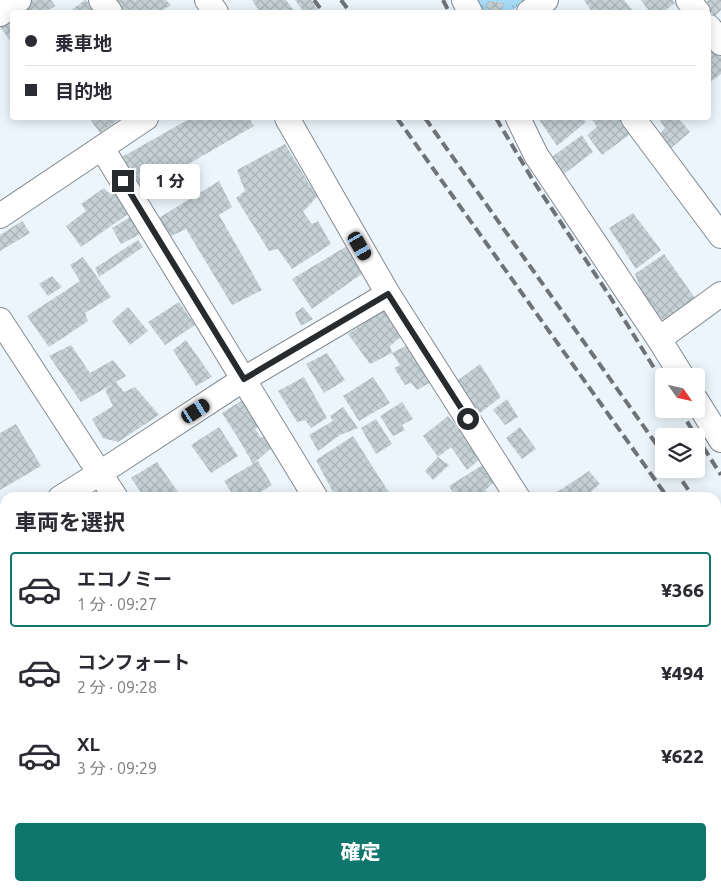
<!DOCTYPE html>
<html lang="ja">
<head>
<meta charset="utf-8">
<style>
	body { margin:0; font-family:Ubuntu,"Noto Sans JP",sans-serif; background:#f7f7f7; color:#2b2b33; height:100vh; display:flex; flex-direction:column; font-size:19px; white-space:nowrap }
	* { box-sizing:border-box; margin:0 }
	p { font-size:16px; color:#7c7c81 }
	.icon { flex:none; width:28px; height:28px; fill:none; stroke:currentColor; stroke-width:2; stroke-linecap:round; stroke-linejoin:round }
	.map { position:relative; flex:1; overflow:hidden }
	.sheet { position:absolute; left:0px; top:492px; width:721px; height:399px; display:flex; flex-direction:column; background:#fff; border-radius:15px 15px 0 0; box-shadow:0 2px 12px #0003 }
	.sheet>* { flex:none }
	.hud { position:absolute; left:10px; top:10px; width:701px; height:110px; border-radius:5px; box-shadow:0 2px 12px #0003; display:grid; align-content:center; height:110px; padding:0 15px; background:#fff }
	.needle { width:32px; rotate:124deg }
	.buttons { position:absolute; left:655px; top:368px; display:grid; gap:10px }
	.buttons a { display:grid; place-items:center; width:50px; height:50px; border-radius:5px; background:#fff; box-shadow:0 2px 12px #0003; font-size:25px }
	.end { position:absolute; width:22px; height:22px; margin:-11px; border:6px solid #272b2d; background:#fff; box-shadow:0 0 0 2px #fff }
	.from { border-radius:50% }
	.bubble { position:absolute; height:35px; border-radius:5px; background:#fff; box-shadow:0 2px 12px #0003; font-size:16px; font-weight:800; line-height:35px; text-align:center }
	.car { position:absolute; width:15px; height:30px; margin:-15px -8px; border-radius:6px; box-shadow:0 0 4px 1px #0007; background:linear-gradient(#222 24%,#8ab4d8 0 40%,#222 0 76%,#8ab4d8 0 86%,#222 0) }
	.hud b { display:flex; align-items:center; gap:18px; height:48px; font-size:19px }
	.hud b+b { border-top:1px solid #e1e1e2 }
	.hud i { width:12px; height:12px; background:#2b2b33 }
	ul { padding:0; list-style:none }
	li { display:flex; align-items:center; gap:15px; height:75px; margin:0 10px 8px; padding:0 5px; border:2px solid transparent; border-radius:5px }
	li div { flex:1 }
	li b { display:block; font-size:19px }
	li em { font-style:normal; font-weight:800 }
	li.active { border-color:#0f766e }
	li>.icon { width:45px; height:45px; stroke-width:1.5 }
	h2 { padding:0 15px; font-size:22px; line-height:60px }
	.action { display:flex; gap:10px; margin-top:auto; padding:10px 15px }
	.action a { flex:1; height:58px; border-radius:5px; background:#0f766e; color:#fff; font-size:20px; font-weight:800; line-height:58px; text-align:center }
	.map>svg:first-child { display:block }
</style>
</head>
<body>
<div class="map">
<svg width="721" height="891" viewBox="0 0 721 891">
	<defs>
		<pattern id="park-tufts" width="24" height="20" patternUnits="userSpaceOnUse" patternTransform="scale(1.25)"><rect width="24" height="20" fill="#a7dbf8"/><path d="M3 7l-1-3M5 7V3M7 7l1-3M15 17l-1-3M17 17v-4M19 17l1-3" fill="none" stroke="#90bcd5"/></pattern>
		<pattern id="building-cross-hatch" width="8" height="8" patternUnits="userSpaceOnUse" patternTransform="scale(1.25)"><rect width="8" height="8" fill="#c5d1d4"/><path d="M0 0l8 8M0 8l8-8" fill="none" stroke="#a9b4b6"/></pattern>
	</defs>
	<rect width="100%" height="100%" fill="#ebf5fb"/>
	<path fill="url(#park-tufts)" d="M474,0h52l-16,12h-31z"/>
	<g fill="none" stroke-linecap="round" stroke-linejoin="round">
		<path stroke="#929ecf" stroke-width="5" d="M298,891l9,-5"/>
	</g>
	<path fill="url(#building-cross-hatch)" d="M31,0h20l4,6 -10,6h-30z
		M86,0l9,12h-26l16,-12z
		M112,0h22l1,1 1,-1h30l5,5 -12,7h-37z
		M252,0h34l9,12h-35z
		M295,0h16l8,12h-15z
		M584,0h40l10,12h-42z
		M641,0h32l2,3 -12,9h-13z
		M709,0h12v10l-6,6 -12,-12z
		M488,1l16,2 -2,9 -16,-3z
		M12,14v29l-12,-16v-3z
		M709,44l12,10v20l-12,9v-22l2,-2 -2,-1z
		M89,118h32l-21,15z
		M191,118h58l5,8 -112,65 -20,-34z
		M538,118h45l3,4 -29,24z
		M591,118h31l11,14 -31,23 -15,-20 10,-8z
		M664,118h14l12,14 -21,18 -11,-14 7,-8 -5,-7z
		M582,135l11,17 -29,22 -12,-17z
		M285,144l32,53 -14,15 9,12 6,-3 13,23 -39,25 -14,-20 -9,2 -33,-53 9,-7 -8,-21z
		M219,181l13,26 -13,8 43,75 -30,15 -46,-76 -17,8 -12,-18z
		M104,188l5,5 5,-4 17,23 -50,35 -15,-21 20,-15 -5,-7z
		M633,213l28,37 -25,19 -27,-41z
		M132,216l12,16 -23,12 -9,-16z
		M22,221l8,12 -30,18v-16z
		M138,240l5,7 -44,30 -4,-9z
		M347,246l19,25 -54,38 -20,-30z
		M664,254l31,44 -30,25 -21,-25 -9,-24z
		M83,257l28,40 -26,16 3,8 -39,26 -22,-31 53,-35 -10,-16z
		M52,276l10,11 -14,9 -9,-12z
		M179,302l16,23 -30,20 -17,-23z
		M128,307l20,24 -18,14 -18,-24z
		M303,307l10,12 -12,7 -6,-13z
		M384,310l19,25 -13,11 2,7 -22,11 -22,-30z
		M186,340l26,37 -16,9 -23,-36z
		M71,345l19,28 23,-13 13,16 -10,6 8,10 11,-5 24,28 -41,27 -15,-4 -11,-19 21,-13 -8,-16 8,-6 -32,18 -32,-46z
		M408,345l23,37 -14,8 -6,-7 -6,2 -11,-17 6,-3 -8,-12z
		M327,353l18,27 -21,13 -18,-29z
		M480,364l21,33 -21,16 -23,-32z
		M304,377l23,41 -16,10 -6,-8 -8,2 -19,-31z
		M373,377l17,26 -31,18 -16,-25z
		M244,399l18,25 -7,5 6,9 8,-4 7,10 -23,20 -15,-26 -16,-25z
		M507,399l11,18 -13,8 -12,-15z
		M402,402l11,17 -11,6 3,5 -12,6 -13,-20z
		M343,407l15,21 -18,7 -22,16 -9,-16 24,-14 -3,-5z
		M448,416l17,21 15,22 -13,11 -16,-23 -13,10 -15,-21z
		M376,419l16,25 -16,10 -15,-26z
		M16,424l25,42 -41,24v-57z
		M219,427l19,29 -27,17 -20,-28z
		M520,427l16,22 -14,10 -16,-21z
		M353,436l37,58 -4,4h-50l-20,-38z
		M438,457l11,8 -16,15 -8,-9z
		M258,461l14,24 -22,13h-15l-11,-17z
		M157,462l23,33 -4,3h-31l-14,-20z
		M484,464l12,17 -11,9 5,8h-34l-7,-12z
		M589,471l11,13 -17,14h-35z
		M5,550v85l-5,-10v-72z
		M721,700v34l-5,-10v-21z
		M0,814l5,8v29l-5,3z
		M721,815v52l-5,3v-53z
		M15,886h30l2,5h-41z
		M69,886h19l2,5h-29z
		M164,886h37l-11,5h-24z
		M338,886h32l2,5h-44z
		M375,886h25l-9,5h-14z
		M634,886h48l-11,5h-36z"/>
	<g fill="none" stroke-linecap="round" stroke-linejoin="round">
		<defs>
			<path id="minor" d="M101,0l9,12
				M207,0l9,12
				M464,0l6,12
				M688,0l10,12
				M529,12l17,-12
				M0,14l19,-14
				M709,27l12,16
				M287,118l101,176 130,204
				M518,118l18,37 123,184 23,37
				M633,118l88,118
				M102,148l214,350
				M0,216l146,-98
				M0,320l116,178
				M659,339l62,-45
				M696,400l25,40
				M60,498l40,-25 144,-94 144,-85
				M0,534l5,-3
				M0,641l5,8
				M716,646l5,9
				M716,679l5,-3
				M0,858l5,-2
				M119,886l1,2
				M154,886l2,5
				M280,886l3,5
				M415,886l2,5
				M622,886l2,5
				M242,891l10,-5
				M700,891l10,-5"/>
		</defs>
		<use href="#minor" stroke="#828b91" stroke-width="26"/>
		<use href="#minor" stroke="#fff" stroke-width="24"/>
		<path stroke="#6d7376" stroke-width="4" stroke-dasharray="10 5" stroke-linecap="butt" d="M314,0l9,12
			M341,0l9,12
			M443,0l6,12
			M397,118l271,380
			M425,118l239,337
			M496,118l4,7 34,57 73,110 57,92
			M679,409l42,66
			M674,469l20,29
			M716,529l5,6
			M716,565l5,7"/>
	</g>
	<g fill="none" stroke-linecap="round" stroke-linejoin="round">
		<path stroke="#272b2d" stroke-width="6" d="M123,181l121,198 144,-85 80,125"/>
	</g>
</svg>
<div class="buttons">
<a><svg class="needle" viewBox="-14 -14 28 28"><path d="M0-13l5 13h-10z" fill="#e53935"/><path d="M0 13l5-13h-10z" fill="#7c7c81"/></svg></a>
<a><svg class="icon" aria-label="layers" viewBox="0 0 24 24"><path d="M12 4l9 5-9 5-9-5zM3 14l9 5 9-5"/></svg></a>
</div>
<i class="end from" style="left:468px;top:419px"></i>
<i class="end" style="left:123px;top:181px"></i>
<div class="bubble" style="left:140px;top:164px;width:60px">1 分</div>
<i class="car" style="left:360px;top:246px;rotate:150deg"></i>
<i class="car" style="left:196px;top:411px;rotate:57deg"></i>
<div class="hud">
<b><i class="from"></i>乗車地</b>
<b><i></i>目的地</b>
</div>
<section class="sheet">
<h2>車両を選択</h2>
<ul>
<li class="active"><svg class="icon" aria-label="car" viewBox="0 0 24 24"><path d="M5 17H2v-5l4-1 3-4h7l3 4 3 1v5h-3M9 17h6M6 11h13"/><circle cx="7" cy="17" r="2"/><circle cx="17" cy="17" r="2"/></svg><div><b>エコノミー</b><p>1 分 · 09:27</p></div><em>¥366</em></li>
<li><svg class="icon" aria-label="car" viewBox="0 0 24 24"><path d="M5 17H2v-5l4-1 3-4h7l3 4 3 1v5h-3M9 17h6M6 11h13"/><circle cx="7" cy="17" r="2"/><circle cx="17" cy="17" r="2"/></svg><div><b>コンフォート</b><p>2 分 · 09:28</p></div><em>¥494</em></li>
<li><svg class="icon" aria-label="car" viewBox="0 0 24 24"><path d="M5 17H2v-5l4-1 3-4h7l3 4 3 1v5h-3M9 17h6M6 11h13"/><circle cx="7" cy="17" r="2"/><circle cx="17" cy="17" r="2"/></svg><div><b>XL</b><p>3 分 · 09:29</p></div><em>¥622</em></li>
</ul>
<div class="action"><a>確定</a></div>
</section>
</div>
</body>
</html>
